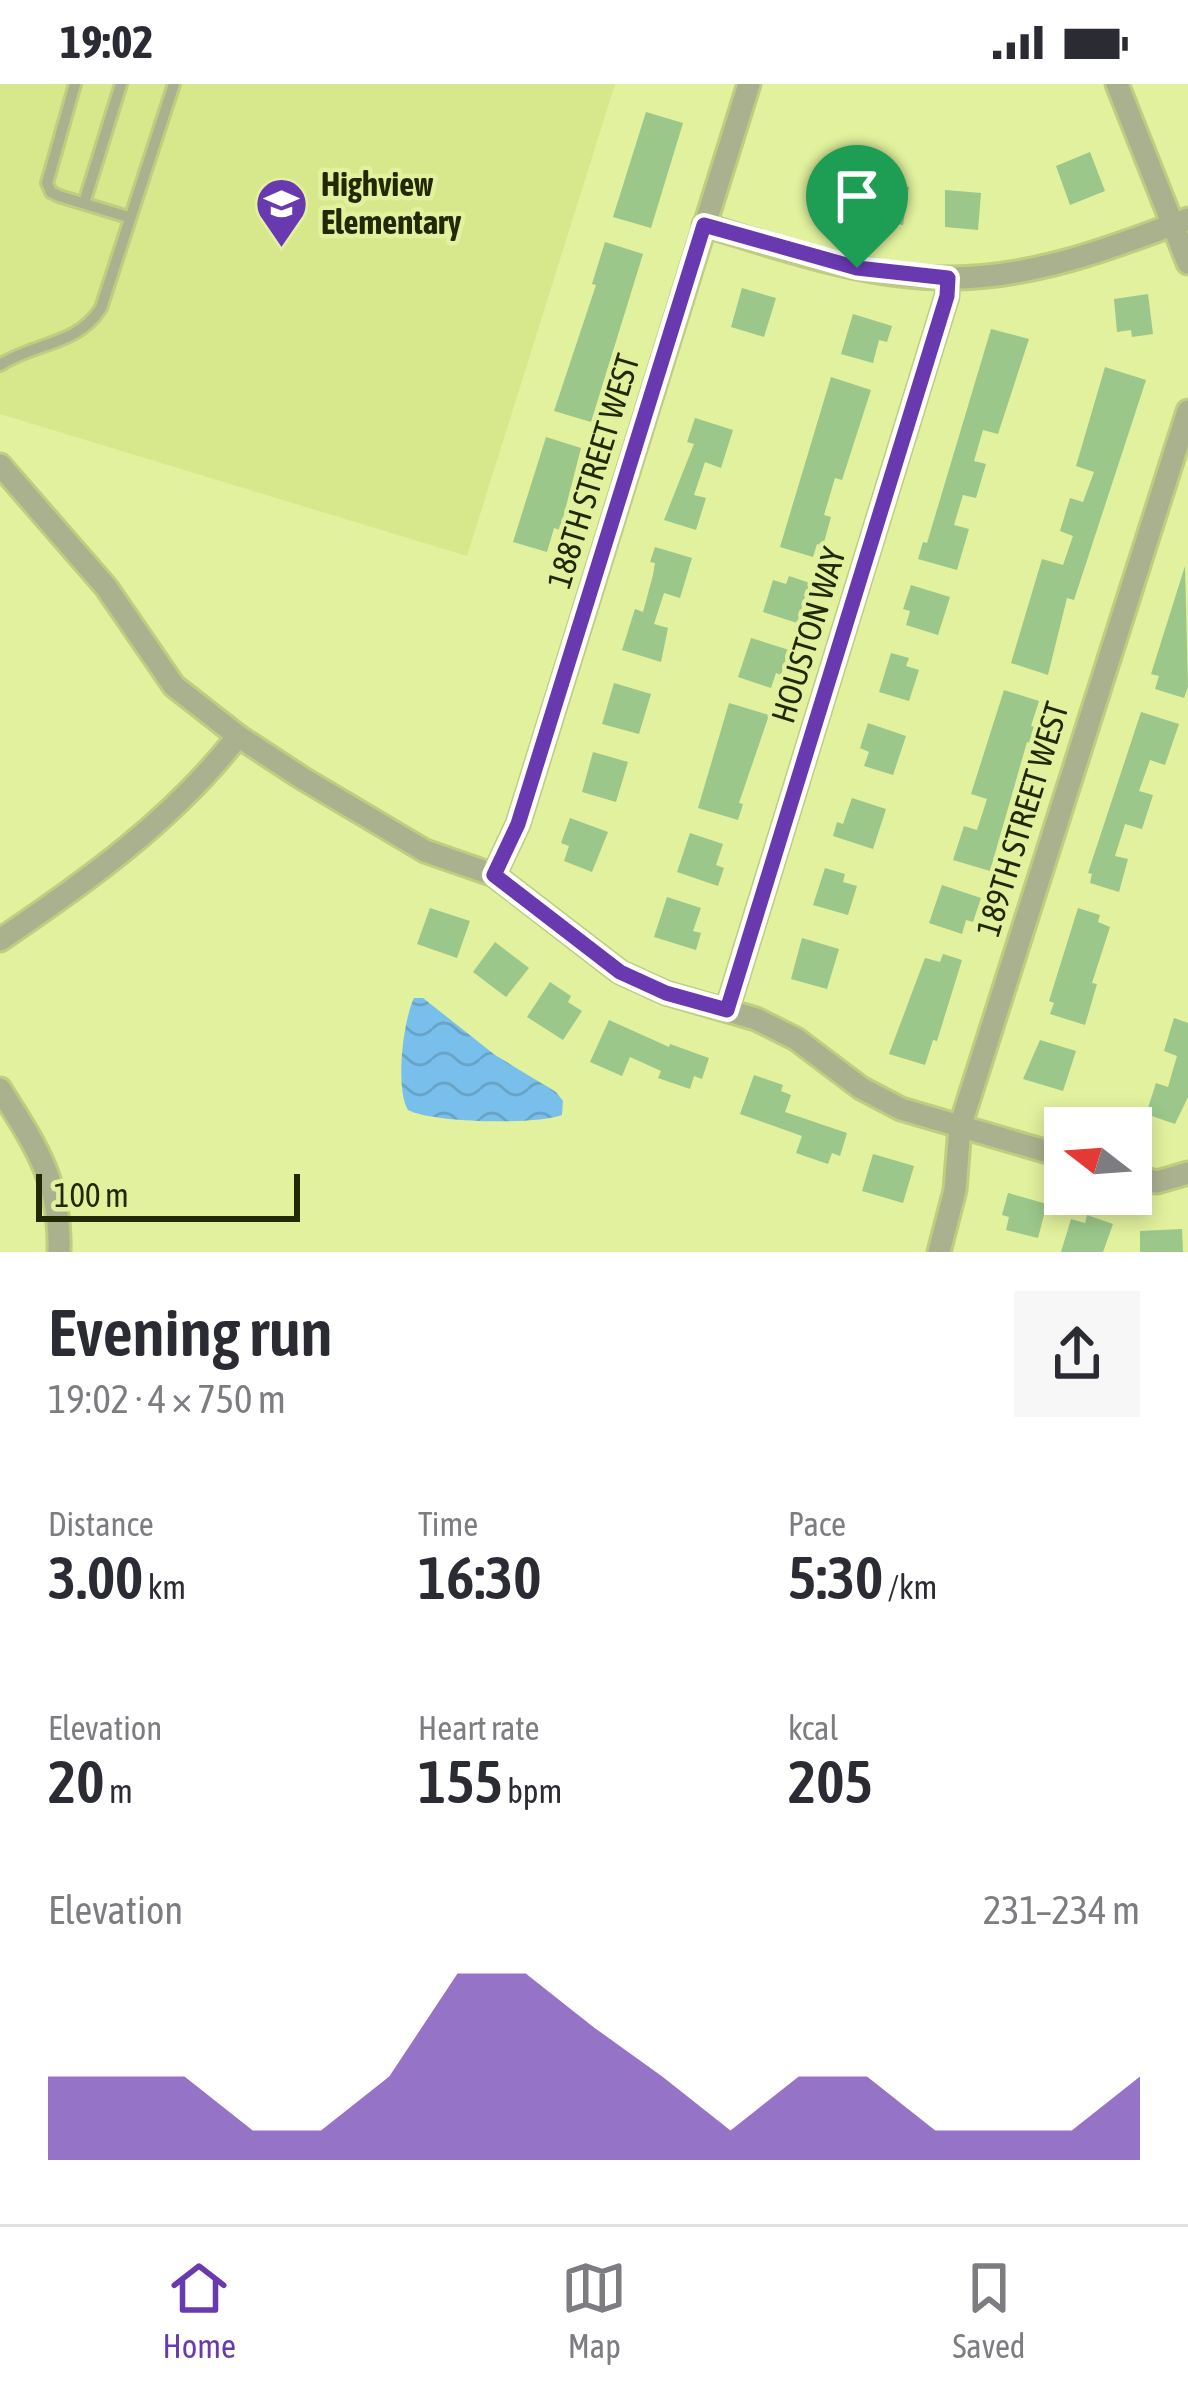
<!DOCTYPE html>
<html lang="en">
<head>
<meta charset="utf-8">
<style>
  :root { --surface:#fff; --page:#f7f7f7; --text:#2b2b33; --muted:#7c7c81; --line:#e1e1e2; --accent:#6939b0 }
  body { margin:0; font-family:"Asap Condensed",sans-serif; background:var(--page); color:var(--text); height:100vh; display:flex; flex-direction:column; font-size:45px; white-space:nowrap }
  * { box-sizing:border-box; margin:0 }
  p { font-size:39px; color:var(--muted) }
  .icon { flex:none; width:66px; height:66px; fill:none; stroke:currentColor; stroke-width:2; stroke-linecap:round; stroke-linejoin:round }
  .map { position:relative; height:1168px; overflow:hidden }
  .side { display:flex; flex-direction:column; background:var(--surface); flex:1 }
  .side>* { flex:none }
  .needle { width:78px; rotate:287deg }
  .fabs { position:absolute; left:1044px; top:1023px; display:grid; gap:24px }
  .fabs a { display:grid; place-items:center; width:108px; height:108px; border-radius:0px; background:var(--surface); box-shadow:0 6px 18px #0003; font-size:60px }
  .scale { position:absolute; left:36px; bottom:30px; width:264px; box-sizing:border-box; padding-left:12px; border:6px solid #222704; border-top:0; font-size:33px; line-height:42px; white-space:nowrap; color:#222704; -webkit-text-stroke:9px #e1f19d; paint-order:stroke }
  .pin { position:absolute; display:grid; place-items:center; width:102px; height:102px; color:#fff; margin:-123px -51px; border-radius:50% 50% 50% 0; rotate:-45deg; box-shadow:0 0 12px #0007 }
  .pin .icon { rotate:45deg }
  .round { display:grid; place-items:center; flex:none; width:126px; height:126px; border-radius:0px; background:var(--page) }
  .summary { display:flex; align-items:center; justify-content:space-between; height:204px; padding:0 48px }
  h1 { font-size:66px; font-weight:600; line-height:90px }
  .figures { display:grid; grid-template-columns:repeat(3,1fr); gap:18px; height:204px; padding:12px 48px }
  .figures div { display:grid; align-content:center }
  .figures b { font-size:60px; font-weight:600 }
  .figures small { font-size:33px; font-weight:400 }
  .figures p { font-size:33px }
  .chart { height:336px; padding:24px 48px }
  .chart p { display:flex; justify-content:space-between }
  .chart svg { width:100%; height:216px; margin-top:12px; fill:var(--accent); opacity:.7 }
  .status { display:flex; justify-content:space-between; align-items:center; height:84px; padding:0 60px; background:var(--surface); direction:ltr }
  .status svg { height:33px; fill:currentColor }
  .tab-bar { display:flex; justify-content:space-around; align-items:center; height:168px; border-top:3px solid var(--line); background:var(--surface); font-size:33px; color:var(--muted) }
  .tab-bar a { display:grid; justify-items:center; gap:6px }
  .tab-bar .selected { color:var(--accent) }
  .map>svg:first-child { display:block }
  .built { fill:#d6e78c }
  .water { fill:url(#water-waves) }
  .building { fill:#9bc78b }
  .lines { fill:none; stroke-linecap:round; stroke-linejoin:round }
  .lane-casing { stroke:#bfcd81; stroke-width:16 }
  .street-casing { stroke:#bfcd81; stroke-width:27 }
  .lane { stroke:#aab18e; stroke-width:10 }
  .street { stroke:#aab18e; stroke-width:21 }
  .route-casing { stroke:#fff; stroke-width:24 }
  .route { stroke:#6939b0; stroke-width:15 }
  .labels { text-anchor:middle; stroke-width:9; stroke-linejoin:round; paint-order:stroke }
  .poi-label { font-size:33px; font-weight:bold; fill:#222704; stroke:#e1f19d; text-anchor:start }
  .street-label { font-size:33px; fill:#222704; stroke:#e1f19d }
</style>
</head>
<body>
<div class="status"><b>19:02</b><svg viewBox="0 0 49 12"><path d="M0 12V9h3v3zM5 12V6h3v6zM10 12V3h3v9zM15 12V0h3v12zM26 1h20v11H26zM47 4h2v5h-2z"/></svg></div>
<div class="map">
<svg width="1188" height="1168" viewBox="0 0 1188 1168">
  <defs>
    <pattern id="water-waves" width="16" height="10" patternUnits="userSpaceOnUse" patternTransform="scale(3)"><rect width="16" height="10" fill="#79bfeb"/><path d="M0 5q4-4 8 0t8 0" fill="none" stroke="#68a4c8"/></pattern>
  </defs>
  <rect width="100%" height="100%" fill="#e1f19d"/>
  <polygon class="built" points="0,0 615,0 467,472 0,330"/>
  <path class="water" d="M414,914H423L495,971L556,1008L563,1017L562,1031C536,1041 433,1039 408,1026C395,1004 403,937 414,914Z"/>
  <g class="building">
    <polygon points="646,28 683,39 651,144 613,133"/>
    <polygon points="1090,68 1105,107 1070,121 1056,82"/>
    <polygon points="868,97 909,103 903,141 862,135"/>
    <polygon points="945,106 981,109 978,146 945,143"/>
    <polygon points="605,158 643,170 591,338 554,327 596,201 592,200"/>
    <polygon points="742,204 776,214 764,253 731,243"/>
    <polygon points="1148,210 1153,250 1132,253 1131,246 1117,248 1114,215"/>
    <polygon points="853,230 892,242 887,258 879,256 873,279 841,270"/>
    <polygon points="991,245 1029,255 998,350 983,346 974,377 986,380 976,414 963,411 954,441 969,445 957,486 918,475 923,458 927,459"/>
    <polygon points="1105,283 1146,296 1074,516 1067,514 1048,591 1011,579 1042,475 1063,481 1073,452 1060,447 1070,414 1083,418 1094,388 1076,382"/>
    <polygon points="831,293 871,306 842,396 835,394 824,431 831,433 823,462 817,460 813,473 780,463"/>
    <polygon points="695,334 733,346 721,384 705,378 694,411 706,414 696,446 664,436 694,360 687,358"/>
    <polygon points="546,353 581,364 560,446 554,444 547,468 513,458"/>
    <polygon points="655,463 692,474 680,514 664,509 654,540 668,544 661,578 622,566 635,525 643,528 653,491 655,479 650,478"/>
    <polygon points="1185,482 1188,603 1184,614 1155,605 1159,592 1151,590"/>
    <polygon points="789,492 810,499 797,539 763,528 773,496 786,500"/>
    <polygon points="911,501 950,513 938,551 906,541 910,527 903,525"/>
    <polygon points="751,554 789,566 781,591 776,589 771,604 738,593"/>
    <polygon points="891,569 909,574 906,582 919,586 909,617 879,608"/>
    <polygon points="614,599 651,610 639,650 602,640"/>
    <polygon points="1004,606 1039,617 1031,642 1035,643 1030,659 1027,658 990,787 953,776 964,742 977,746 987,715 971,710"/>
    <polygon points="729,619 769,631 739,719 743,720 738,736 698,724"/>
    <polygon points="1141,628 1179,640 1165,681 1150,676 1139,707 1153,711 1142,745 1125,740 1115,772 1128,775 1119,808 1090,799 1092,790 1088,789"/>
    <polygon points="868,639 906,652 893,691 864,682 869,668 860,664"/>
    <polygon points="593,668 628,678 616,718 582,708"/>
    <polygon points="852,714 886,725 873,765 833,752 837,738 843,740"/>
    <polygon points="570,734 608,748 592,788 564,777 569,762 561,759"/>
    <polygon points="690,749 723,760 716,781 724,784 718,802 677,788"/>
    <polygon points="825,784 845,790 843,798 857,802 848,831 813,821"/>
    <polygon points="942,801 981,814 973,838 966,836 962,850 929,839"/>
    <polygon points="667,813 701,824 693,847 701,849 696,866 654,853"/>
    <polygon points="430,824 470,837 457,874 417,860"/>
    <polygon points="1078,824 1100,831 1098,838 1110,843 1092,899 1097,900 1085,941 1050,930 1054,919 1049,917"/>
    <polygon points="802,854 839,865 827,905 791,895"/>
    <polygon points="495,858 529,884 506,913 473,888"/>
    <polygon points="943,870 962,876 937,957 933,956 925,981 889,970 925,874 940,878"/>
    <polygon points="550,898 571,912 568,918 582,927 563,956 527,933"/>
    <polygon points="1174,934 1188,939 1188,1013 1175,1040 1146,1030 1156,999 1168,1003 1177,972 1164,967"/>
    <polygon points="609,936 669,963 670,960 709,974 702,995 694,992 690,1005 658,994 661,987 630,973 622,992 590,978"/>
    <polygon points="1040,956 1076,967 1063,1007 1023,995"/>
    <polygon points="754,991 783,1001 781,1007 791,1011 785,1028 847,1049 840,1072 832,1069 828,1080 796,1069 802,1052 740,1030"/>
    <polygon points="873,1070 914,1082 903,1119 862,1107"/>
    <polygon points="1008,1109 1047,1120 1038,1154 1006,1146 1009,1133 1002,1131"/>
    <polygon points="1087,1131 1113,1140 1103,1168 1061,1168 1071,1135 1085,1139"/>
    <polygon points="1182,1145 1183,1168 1140,1168 1140,1147"/>
  </g>
  <g class="lines">
    <defs>
      <g id="lane">
        <polyline points="75,0 47,99 51,108 59,112 128,133"/>
        <polyline points="84,119 121,0"/>
        <path d="M0,281C35,258 77,262 101,224L174,0"/>
      </g>
      <g id="street">
        <polyline points="1117,0 1188,179"/>
        <path d="M704,141C783,165 864,194 947,194C1030,195 1112,164 1188,135"/>
        <polyline points="0,381 106,503 174,602 238,652 302,694 425,767 494,791 620,888 666,909 756,935 796,955 861,1004 901,1025 1065,1073"/>
        <polyline points="494,791 518,740 749,0"/>
        <path d="M0,856C86,798 174,735 238,652"/>
        <polyline points="727,926 947,212 948,194"/>
        <path d="M0,1005C36,1062 61,1098 59,1168"/>
        <polyline points="1131,1092 1157,1098 1188,1089"/>
        <polyline points="939,1168 955,1106 960,1043 1188,327"/>
      </g>
    </defs>
    <use href="#lane" class="lane-casing"/>
    <use href="#street" class="street-casing"/>
    <use href="#lane" class="lane"/>
    <use href="#street" class="street"/>
  </g>
  <g class="lines">
    <defs>
      <polygon id="route" points="704,141 857,184 948,194 947,212 727,926 666,909 620,888 494,791 518,740"/>
    </defs>
    <use href="#route" class="route-casing"/>
    <use href="#route" class="route"/>
  </g>
  <defs>
    <symbol id="school-pin" viewBox="-11 -11 22 30"><path d="M0 17L-7.5 6A9.5 9.5 0 1 1 7.5 6Z" fill="#6939b0" stroke="#e1f19d"/><path d="M0-5L7-2L0 1L-7-2ZM-4 1L0 2.5L4 1V4Q0 6-4 4Z" fill="#fff"/></symbol>
  </defs>
  <g fill-rule="evenodd">
    <use href="#school-pin" x="252" y="90" width="59" height="81"/>
  </g>
  <g class="labels">
    <g class="poi-label">
      <text x="321" y="112">Highview<tspan x="321" dy="38">Elementary</tspan></text>
    </g>
    <g class="street-label">
      <text transform="translate(593 387) rotate(-73)" y="12">188TH STREET WEST</text>
      <text transform="translate(808 551) rotate(-73)" y="12">HOUSTON WAY</text>
      <text transform="translate(1022 735) rotate(-73)" y="12">189TH STREET WEST</text>
    </g>
  </g>
</svg>
<div class="fabs">
<a><svg class="needle" viewBox="-14 -14 28 28"><path d="M0-13l5 13h-10z" fill="#e53935"/><path d="M0 13l5-13h-10z" fill="#7c7c81"/></svg></a>
</div>
<div class="scale">100 m</div>
<div class="pin" style="left:857px;top:184px;background:#1e9e55"><svg class="icon" aria-label="arrive" viewBox="0 0 24 24"><path d="M6 21V4h12l-3 4 3 4H6"/></svg></div>
</div>
<section class="side">
<div class="summary"><div><h1>Evening run</h1><p>19:02 · 4 × 750 m</p></div><a class="round"><svg class="icon" aria-label="share" viewBox="0 0 24 24"><path d="M12 15V3M7 8l5-5 5 5M5 13v7h14v-7"/></svg></a></div>
<div class="figures">
<div><p>Distance</p><b>3.00<small> km</small></b></div>
<div><p>Time</p><b>16:30</b></div>
<div><p>Pace</p><b>5:30<small> /km</small></b></div>
</div>
<div class="figures">
<div><p>Elevation</p><b>20<small> m</small></b></div>
<div><p>Heart rate</p><b>155<small> bpm</small></b></div>
<div><p>kcal</p><b>205</b></div>
</div>
<div class="chart"><p><span>Elevation</span>231–234 m</p>
<svg viewBox="0 0 160 44" preserveAspectRatio="none"><path d="M0 44V27L10 27L20 27L30 38L40 38L50 27L60 6L70 6L80 17L90 27L100 38L110 27L120 27L130 38L140 38L150 38L160 27V44z"/></svg>
</div>
</section>
<nav class="tab-bar">
<a class="selected"><svg class="icon" aria-label="home" viewBox="0 0 24 24"><path d="M3 11l9-7 9 7M6 9v11h12V9"/></svg>Home</a>
<a><svg class="icon" aria-label="map" viewBox="0 0 24 24"><path d="M3 6l6-2 6 2 6-2v14l-6 2-6-2-6 2zM9 4v14M15 6v14"/></svg>Map</a>
<a><svg class="icon" aria-label="saved" viewBox="0 0 24 24"><path d="M7 4h10v16l-5-4-5 4z"/></svg>Saved</a>
</nav>
</body>
</html>
